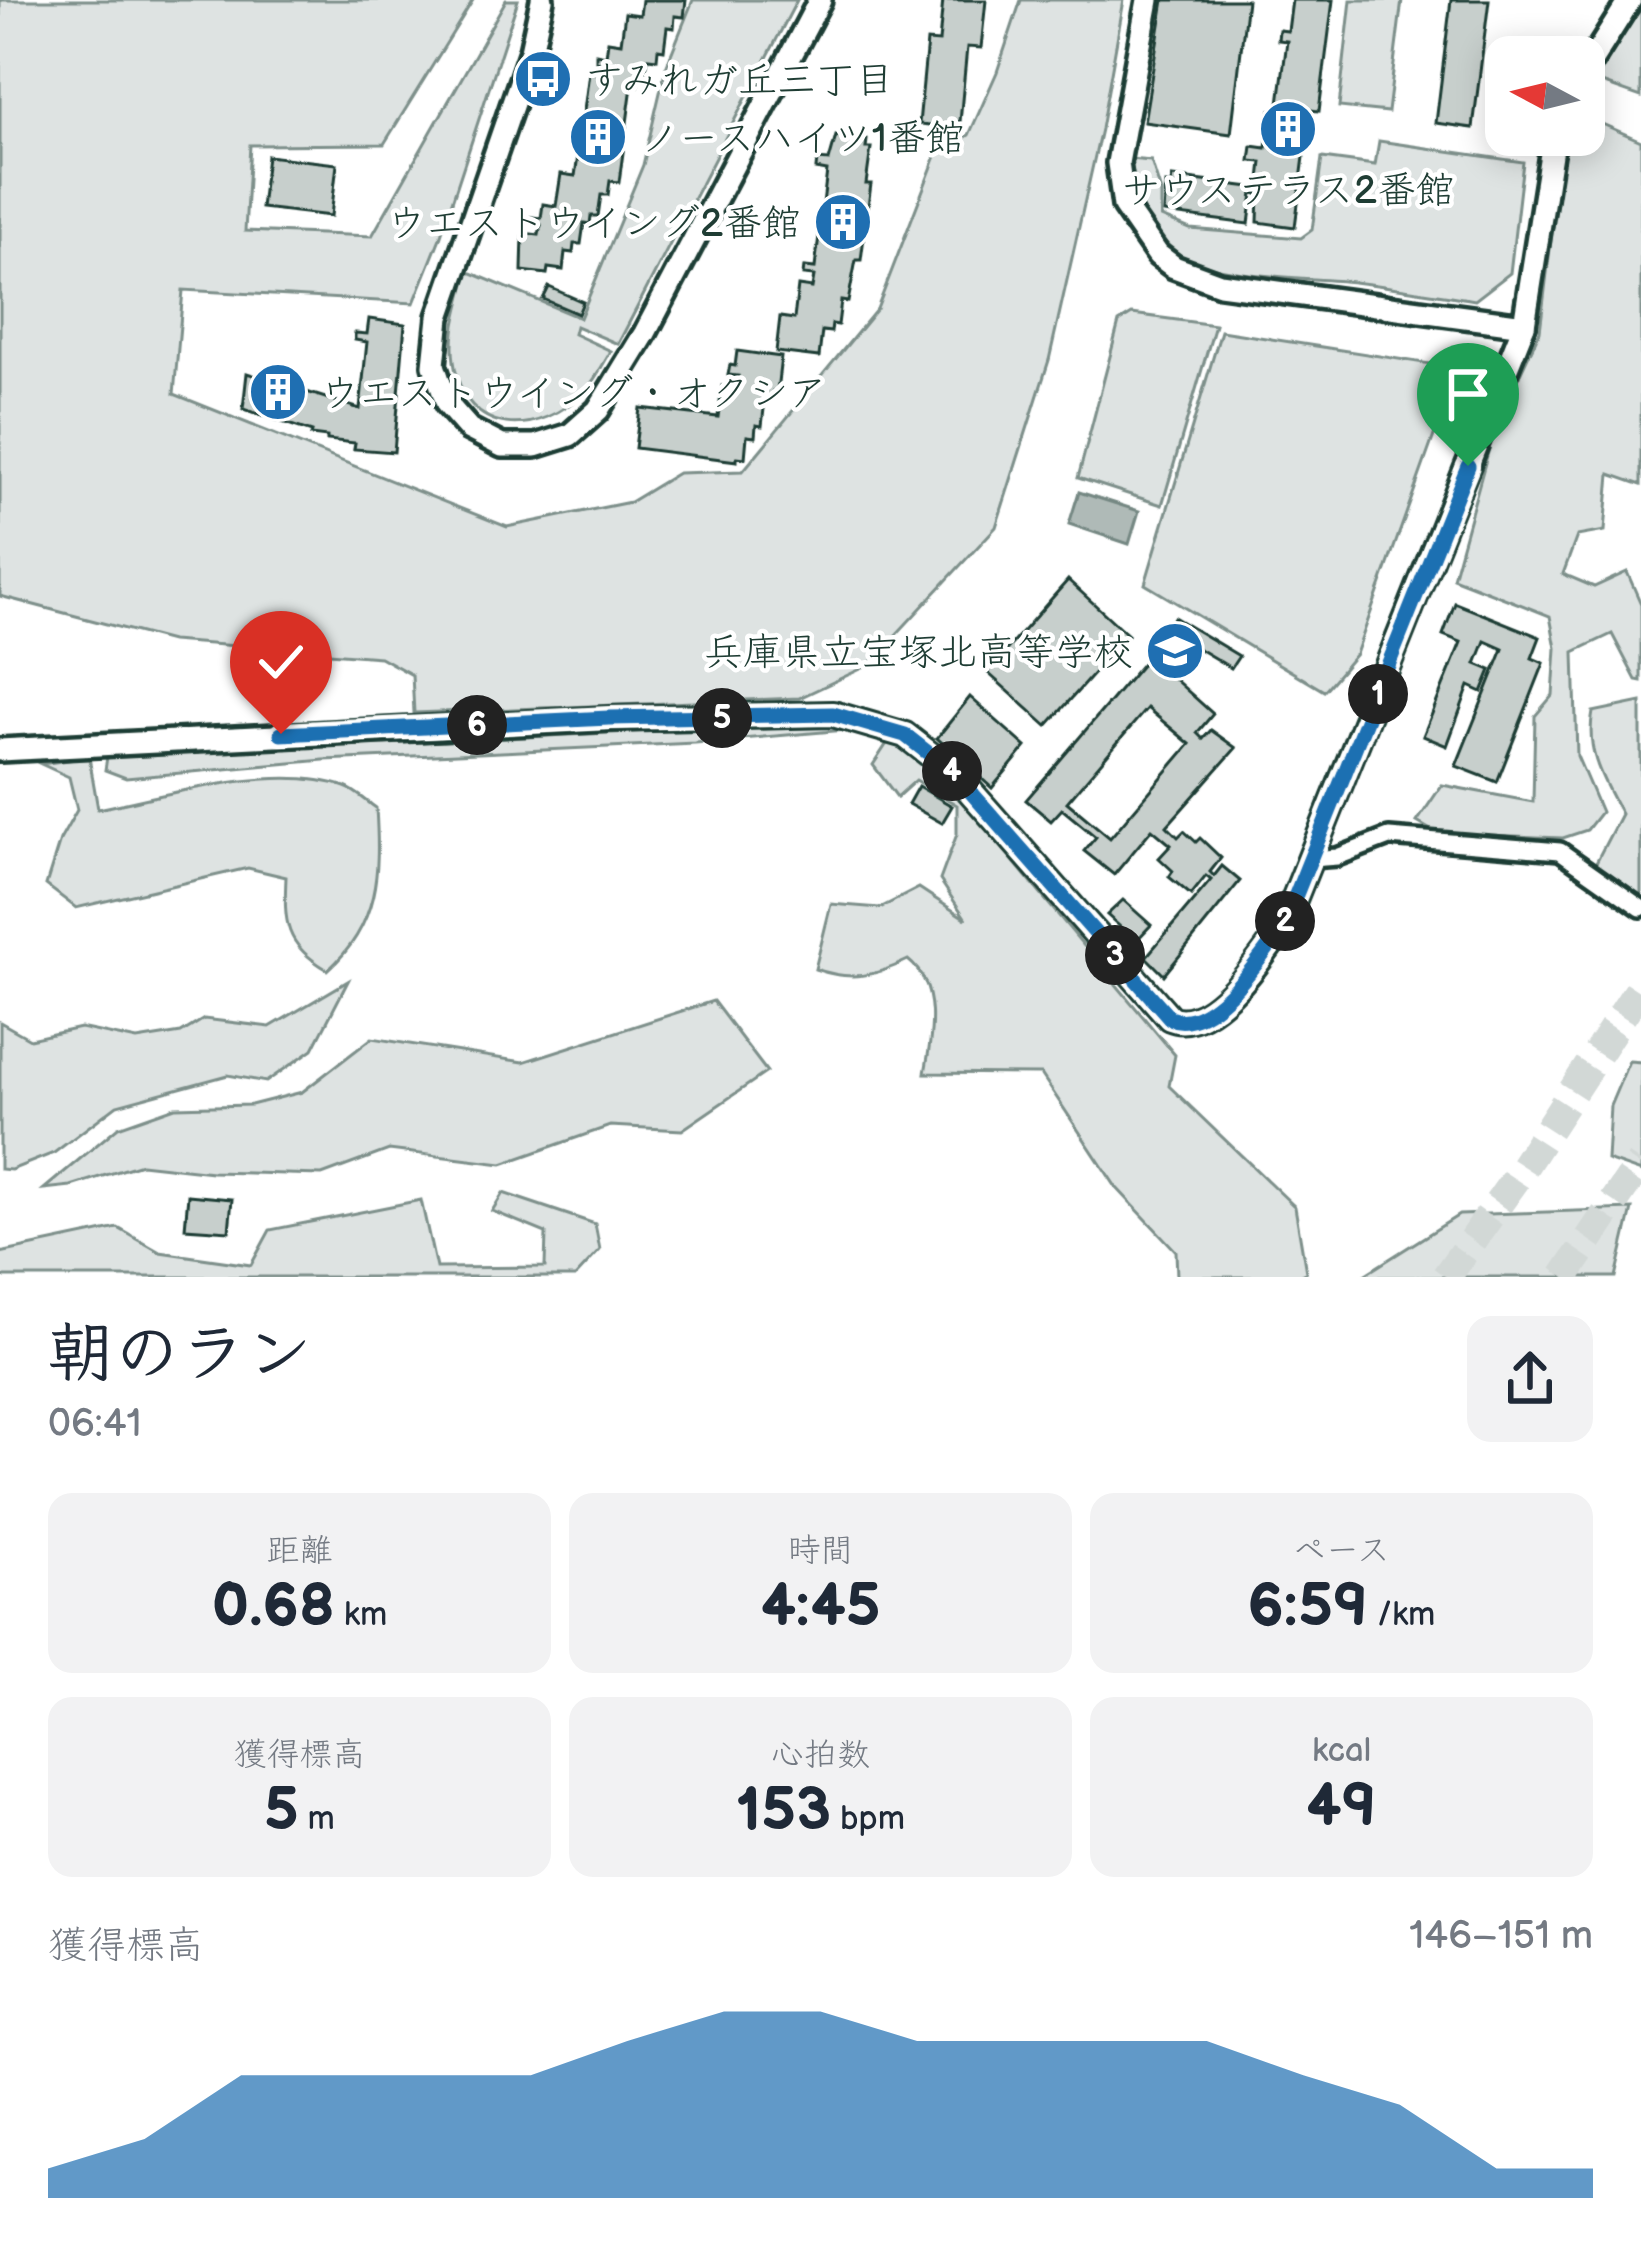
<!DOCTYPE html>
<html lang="ja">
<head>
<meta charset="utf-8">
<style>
  :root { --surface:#fff; --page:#f2f2f3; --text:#1f2937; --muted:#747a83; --accent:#1f6fb2 }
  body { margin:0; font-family:"Balsamiq Sans","Klee One",sans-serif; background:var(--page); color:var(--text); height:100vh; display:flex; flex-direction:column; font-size:45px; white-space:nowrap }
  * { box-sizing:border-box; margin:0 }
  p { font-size:39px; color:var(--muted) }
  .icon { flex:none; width:66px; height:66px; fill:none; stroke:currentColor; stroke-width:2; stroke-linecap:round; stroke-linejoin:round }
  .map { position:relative; height:1277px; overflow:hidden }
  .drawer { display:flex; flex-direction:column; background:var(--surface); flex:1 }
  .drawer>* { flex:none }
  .needle { width:78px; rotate:277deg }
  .buttons { position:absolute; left:1485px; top:36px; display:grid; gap:24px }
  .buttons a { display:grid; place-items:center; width:120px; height:120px; border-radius:24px; background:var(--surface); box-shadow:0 6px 30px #0003; font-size:60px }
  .pin { position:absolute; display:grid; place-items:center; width:102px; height:102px; color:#fff; margin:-123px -51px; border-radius:50% 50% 50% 0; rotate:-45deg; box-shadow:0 0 12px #0007 }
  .pin .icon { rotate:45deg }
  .km { position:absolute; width:60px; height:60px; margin:-30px; border-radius:50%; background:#222; color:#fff; font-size:33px; line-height:60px; text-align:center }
  .round { display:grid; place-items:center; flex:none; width:126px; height:126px; border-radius:24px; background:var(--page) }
  .overview { display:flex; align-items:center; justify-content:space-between; height:204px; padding:0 48px }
  h1 { font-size:66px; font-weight:800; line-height:90px }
  .metrics { display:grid; grid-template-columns:repeat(3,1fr); gap:18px; height:204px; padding:12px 48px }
  .metrics div { display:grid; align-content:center; border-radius:24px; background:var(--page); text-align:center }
  .metrics b { font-size:60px; font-weight:800 }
  .metrics small { font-size:33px; font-weight:400 }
  .metrics p { font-size:33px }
  .chart { height:336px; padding:24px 48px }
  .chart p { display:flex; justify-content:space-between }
  .chart svg { width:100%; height:216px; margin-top:12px; fill:var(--accent); opacity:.7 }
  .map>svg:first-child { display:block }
  .green { fill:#dee3e2; stroke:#7e908b; stroke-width:3 }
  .water { fill:#afbab7; stroke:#758883; stroke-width:3 }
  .building { fill:#c7cfcc; stroke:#1f3d34; stroke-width:3; fill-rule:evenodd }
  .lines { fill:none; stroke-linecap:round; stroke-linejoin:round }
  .highway-tunnel { stroke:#d2d8d6; stroke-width:30; stroke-dasharray:30 15; stroke-linecap:butt }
  .street-casing { stroke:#1f3d34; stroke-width:24 }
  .secondary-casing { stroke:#1f3d34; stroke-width:30 }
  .street { stroke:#fff; stroke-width:15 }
  .secondary { stroke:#fff; stroke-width:21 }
  .route-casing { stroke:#fff; stroke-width:24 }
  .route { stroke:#1f6fb2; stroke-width:15 }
  .labels { text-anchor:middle; stroke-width:9; stroke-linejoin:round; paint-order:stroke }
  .poi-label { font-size:39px; fill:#1f3d34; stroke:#fff; text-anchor:start }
</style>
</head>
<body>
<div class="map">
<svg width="1641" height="1277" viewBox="0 0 1641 1277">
  <rect width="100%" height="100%" fill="#fff"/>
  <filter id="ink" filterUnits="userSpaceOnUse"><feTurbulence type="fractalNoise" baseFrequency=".00833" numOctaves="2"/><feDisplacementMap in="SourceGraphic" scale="24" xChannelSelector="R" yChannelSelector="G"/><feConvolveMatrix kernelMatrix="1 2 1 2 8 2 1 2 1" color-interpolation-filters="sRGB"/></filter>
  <g filter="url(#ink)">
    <g class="green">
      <polygon points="0,0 473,0 384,144 250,145 245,231 372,236 506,0 518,0 440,238 414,303 183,290 174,394 507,527 630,502 678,473 743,471 877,309 936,156 969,135 997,72 1021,0 1124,0 1101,129 1049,360 996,527 867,666 799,698 414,713 412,675 380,657 171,641 0,596"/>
      <path d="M693,0H797L618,344L576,326L574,334L611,351C603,364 596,379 586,390C539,439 464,439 454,361C450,335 458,312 464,287L460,283L463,273H472L580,318L643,165L666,67Z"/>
      <polygon points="1351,0 1402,0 1388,112 1339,107"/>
      <polygon points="1641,7 1641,97 1593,80"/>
      <polygon points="1584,116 1641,141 1641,485 1610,474 1605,531 1577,536 1563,574 1594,587 1627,572 1641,604 1641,681 1636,680 1612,634 1574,652 1577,756 1601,812 1587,830 1563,838 1436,833 1417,822 1442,785 1533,802 1535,716 1553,695 1556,648 1550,616 1453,578 1495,427 1540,331 1561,158 1571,135 1584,135"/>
      <path d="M1379,141L1523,162L1510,273L1475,300C1435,294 1395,287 1354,282C1314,278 1210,277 1180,255C1146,230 1135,197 1128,159L1151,161L1161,192V217L1190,229L1301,238L1312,230L1322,158L1375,165Z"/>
      <polygon points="1132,314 1215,325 1162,505 1078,478 1119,322"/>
      <polygon points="1221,331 1437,365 1451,388 1356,654 1324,691 1145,584"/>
      <path d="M1641,702V896L1595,864L1621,814C1603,780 1585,751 1593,712Z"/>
      <polygon points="820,723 858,729 695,743 324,760 126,778 105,770 107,757"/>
      <path d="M890,739L943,777L1175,1055L1169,1086L1295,1207L1306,1272L1298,1277H1177L1176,1251L1116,1187L1041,1074L925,1073C932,1036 941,986 908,960C874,977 850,981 815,969L831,904L880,908L919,888L966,919L940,880L957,834V805L916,780L897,797L873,765Z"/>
      <path d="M89,757L98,809C166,795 278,763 345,787C356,791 366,801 376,808C380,873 379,924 328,970C284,945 284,922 286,877L248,868L76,908L46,885L60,840L77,810L69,777L41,764Z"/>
      <polygon points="348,981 313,1049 266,1082 228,1075 117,1105 54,1153 11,1170 0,1169 0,1022 30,1039 80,1028 137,1040 181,1033 204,1019 270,1027"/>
      <polygon points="713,1001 767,1072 682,1130 610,1126 502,1164 389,1150 322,1175 212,1172 141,1164 71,1186 44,1189 118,1127 175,1107 251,1105 302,1092 372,1038 523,1062"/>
      <polygon points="1629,1061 1641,1062 1641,1172 1607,1160 1610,1106"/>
      <polygon points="503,1193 595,1224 600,1250 575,1277 0,1277 0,1253 118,1228 160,1252 251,1265 270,1230 421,1200 436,1268 545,1267 546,1233 492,1211"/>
      <polygon points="1632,1209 1616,1277 1361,1277 1459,1215"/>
    </g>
    <polygon class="water" points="1079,492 1139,511 1129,544 1069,524"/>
    <g class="building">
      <polygon points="642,0 686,0 684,17 675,16 674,28 667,27 664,50 658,49 657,59 648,58 645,77 639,76 638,86 632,86 619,182 610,181 608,195 601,195 598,216 591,216 590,224 584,223 581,244 574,244 573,253 565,252 563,270 548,268 547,274 522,271 523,233 539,235 541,225 530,224 531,217 541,218 543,204 556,206 561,174 575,176 580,142 570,141 571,132 581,134 589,72 604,74 605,63 596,61 596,54 606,56 608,41 621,43 625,13 640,15"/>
      <polygon points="943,0 986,0 981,48 967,47 960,122 952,121 952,127 919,124 927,41 939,42"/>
      <polygon points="1164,0 1247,0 1231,134 1144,122"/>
      <polygon points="1292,0 1333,0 1319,111 1310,110 1295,227 1258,222 1259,194 1253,193 1249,224 1164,213 1166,184 1171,185 1172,177 1259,188 1262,162 1250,161 1252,146 1266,148 1271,110 1278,111 1287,41 1278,40 1279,30 1288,31"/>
      <polygon points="1451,0 1489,0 1473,128 1436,123"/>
      <polygon points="836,136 867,140 866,148 871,148 866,184 871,184 861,260 856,260 848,302 841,301 838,325 832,324 831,332 822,331 819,357 776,352 780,317 794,319 798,286 812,288 814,276 803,275 804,267 815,268 827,171 816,169 817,160 829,161"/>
      <polygon points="267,156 337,164 331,216 261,208"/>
      <polygon points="549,287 583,302 578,314 543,299"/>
      <polygon points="369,319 405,324 394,452 354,449 355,443 327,440 327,437 311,435 312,432 243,409 247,373 360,409 367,342 355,340 355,333 367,334"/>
      <polygon points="737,351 781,357 777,391 773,391 771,401 765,400 762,426 756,425 755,437 747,436 745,458 737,457 737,461 635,448 640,408 718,417 722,386 736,388 738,376 728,375 730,365 735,366"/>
      <polygon points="1068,580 1128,635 1047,726 987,672"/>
      <polygon points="1455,603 1540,637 1532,658 1544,663 1497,782 1456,766 1503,649 1485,641 1476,664 1491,670 1482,692 1469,686 1447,746 1423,736 1461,642 1443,635"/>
      <polygon points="1174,617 1239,656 1231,668 1167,630"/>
      <path d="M1149,656L1213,714L1197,733L1203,739L1211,730L1236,748L1167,826L1178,837L1184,831L1196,842L1200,838L1221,858L1210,872L1214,876L1222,866L1240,881L1164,975L1146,957L1211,880L1206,876L1191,895L1169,877L1173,871L1159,858L1171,845L1152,829L1114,875L1084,851L1096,837L1062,809L1051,821L1026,800ZM1147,708L1190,744L1110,838L1067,802Z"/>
      <polygon points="970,697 1026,747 992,788 937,738"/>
      <polygon points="918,786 952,806 942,823 908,804"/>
      <polygon points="1123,900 1151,925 1136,941 1107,915"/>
      <polygon points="188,1195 232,1199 229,1231 185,1228"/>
    </g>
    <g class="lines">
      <g class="highway-tunnel">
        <polyline points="1446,1277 1515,1180 1641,986"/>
        <polyline points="1564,1277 1641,1162"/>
      </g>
      <defs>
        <polyline id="street" points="1311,859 1337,857 1389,837 1560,851 1641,908"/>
        <g id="secondary">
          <polyline points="542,0 531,51 439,317 434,365 447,404 469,429 502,446 535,446 570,435 598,410 645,333 820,0"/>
          <polyline points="1148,0 1118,163 1124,206 1158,255 1174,267 1220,284 1524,325 1554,135"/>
          <polyline points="1584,73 1630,0"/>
          <path d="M0,750L609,719L833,714L905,735L955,774L1170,1018C1211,1035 1262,957 1283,927L1524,325"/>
        </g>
      </defs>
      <use href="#street" class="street-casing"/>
      <use href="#secondary" class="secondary-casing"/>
      <use href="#street" class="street"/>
      <use href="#secondary" class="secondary"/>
    </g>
  </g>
  <g class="lines" filter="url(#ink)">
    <defs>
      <path id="route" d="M281,734L609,718L833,714L905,735L955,774L1170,1018C1211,1035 1261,957 1283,927L1468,466"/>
    </defs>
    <use href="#route" class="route-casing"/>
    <use href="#route" class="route"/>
  </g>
  <defs>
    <symbol id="bus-disc" viewBox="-11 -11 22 22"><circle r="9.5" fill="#1f6fb2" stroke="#fff"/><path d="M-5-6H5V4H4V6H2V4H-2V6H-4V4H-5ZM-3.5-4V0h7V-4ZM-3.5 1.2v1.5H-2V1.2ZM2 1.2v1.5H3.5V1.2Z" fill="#fff"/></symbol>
    <symbol id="building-disc" viewBox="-11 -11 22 22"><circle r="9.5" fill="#1f6fb2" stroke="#fff"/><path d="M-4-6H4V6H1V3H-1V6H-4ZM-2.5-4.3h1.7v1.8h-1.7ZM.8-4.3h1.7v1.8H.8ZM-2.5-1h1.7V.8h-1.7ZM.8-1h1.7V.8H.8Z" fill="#fff"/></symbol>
    <symbol id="school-disc" viewBox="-11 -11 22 22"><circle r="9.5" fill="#1f6fb2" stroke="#fff"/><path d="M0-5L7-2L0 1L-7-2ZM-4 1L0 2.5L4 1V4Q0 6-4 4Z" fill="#fff"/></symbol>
  </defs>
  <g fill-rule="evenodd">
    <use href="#bus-disc" x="510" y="46" width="66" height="66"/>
    <use href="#building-disc" x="1255" y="96" width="66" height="66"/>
    <use href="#building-disc" x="565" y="104" width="66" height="66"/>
    <use href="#building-disc" x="810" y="189" width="66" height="66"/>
    <use href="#building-disc" x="245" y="359" width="66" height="66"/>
    <use href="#school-disc" x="1142" y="618" width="66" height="66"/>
  </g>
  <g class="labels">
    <g class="poi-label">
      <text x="585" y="93">すみれガ丘三丁目</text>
      <text x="640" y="151">ノースハイツ1番館</text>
      <text x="1288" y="203" text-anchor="middle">サウステラス2番館</text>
      <text x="801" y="236" text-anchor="end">ウエストウイング2番館</text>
      <text x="320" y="406">ウエストウイング・オクシア</text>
      <text x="1133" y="665" text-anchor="end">兵庫県立宝塚北高等学校</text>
    </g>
  </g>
</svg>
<div class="buttons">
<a><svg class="needle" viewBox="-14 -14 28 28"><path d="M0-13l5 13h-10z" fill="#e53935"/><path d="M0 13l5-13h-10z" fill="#747a83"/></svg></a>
</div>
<div class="pin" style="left:1468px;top:466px;background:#1e9e55"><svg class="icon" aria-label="arrive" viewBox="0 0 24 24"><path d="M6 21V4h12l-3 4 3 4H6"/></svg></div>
<div class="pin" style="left:281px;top:734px;background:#d93025"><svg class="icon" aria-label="check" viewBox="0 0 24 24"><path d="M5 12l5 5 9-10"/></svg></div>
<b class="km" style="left:1378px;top:694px">1</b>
<b class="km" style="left:1285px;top:921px">2</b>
<b class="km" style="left:1115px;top:955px">3</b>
<b class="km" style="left:952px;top:771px">4</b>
<b class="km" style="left:722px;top:718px">5</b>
<b class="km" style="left:477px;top:725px">6</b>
</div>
<section class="drawer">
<div class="overview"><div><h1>朝のラン</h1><p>06:41</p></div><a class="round"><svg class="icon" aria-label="share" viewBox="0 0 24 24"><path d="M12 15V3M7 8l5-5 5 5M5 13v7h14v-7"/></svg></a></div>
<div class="metrics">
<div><p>距離</p><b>0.68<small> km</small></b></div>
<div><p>時間</p><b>4:45</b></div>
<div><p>ペース</p><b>6:59<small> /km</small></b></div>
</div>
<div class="metrics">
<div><p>獲得標高</p><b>5<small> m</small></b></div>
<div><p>心拍数</p><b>153<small> bpm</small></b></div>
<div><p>kcal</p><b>49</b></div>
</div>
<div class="chart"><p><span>獲得標高</span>146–151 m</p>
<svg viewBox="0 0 160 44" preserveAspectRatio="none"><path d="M0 44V38L10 32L20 19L30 19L40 19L50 19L60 12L70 6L80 6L90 12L100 12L110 12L120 12L130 19L140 25L150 38L160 38V44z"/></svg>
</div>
</section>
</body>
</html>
